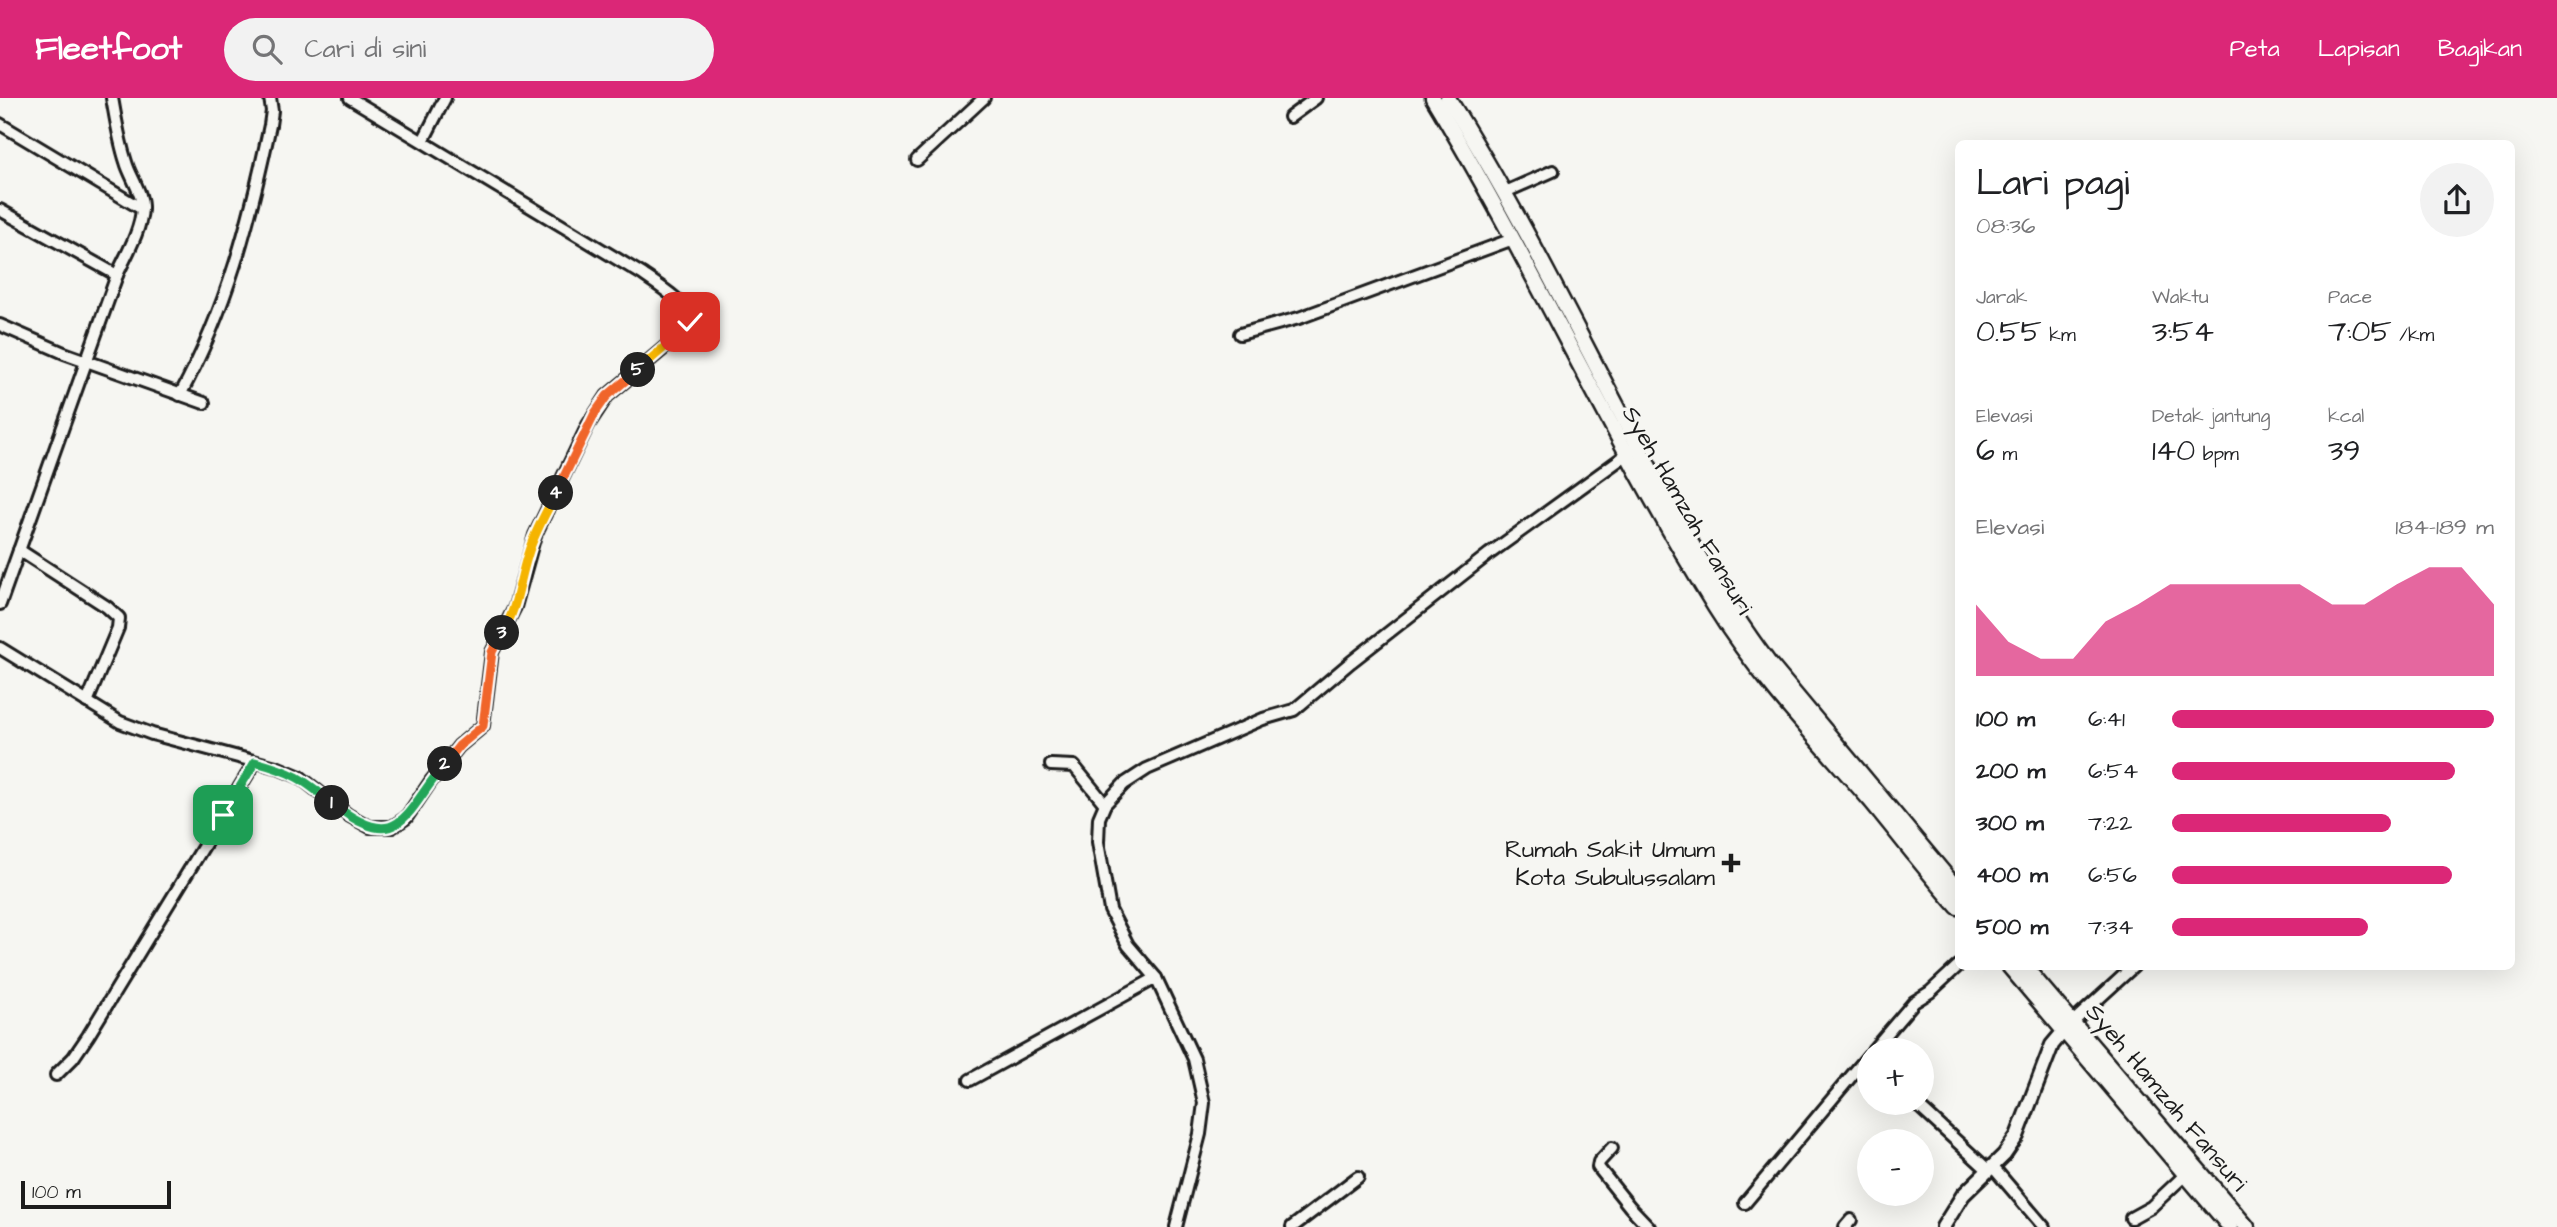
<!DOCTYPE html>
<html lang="id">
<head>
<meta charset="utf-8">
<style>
  :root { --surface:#fff; --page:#f2f2f2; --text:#202124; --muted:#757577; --accent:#db2777 }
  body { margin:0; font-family:"Architects Daughter",sans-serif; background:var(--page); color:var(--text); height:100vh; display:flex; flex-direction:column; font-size:26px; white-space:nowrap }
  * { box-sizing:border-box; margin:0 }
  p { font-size:23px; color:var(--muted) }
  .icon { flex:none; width:38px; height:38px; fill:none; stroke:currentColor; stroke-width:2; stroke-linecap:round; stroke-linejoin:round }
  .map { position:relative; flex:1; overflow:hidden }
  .drawer { position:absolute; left:1955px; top:42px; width:560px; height:830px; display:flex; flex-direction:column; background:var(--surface); border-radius:10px; box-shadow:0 7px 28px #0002 }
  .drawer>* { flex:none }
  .fabs { position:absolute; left:1857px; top:940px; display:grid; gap:14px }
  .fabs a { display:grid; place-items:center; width:77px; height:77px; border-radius:50%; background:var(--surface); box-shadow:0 7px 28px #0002; font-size:35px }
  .scale { position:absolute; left:21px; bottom:18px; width:150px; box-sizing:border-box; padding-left:7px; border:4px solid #1c1c1c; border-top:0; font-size:19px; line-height:24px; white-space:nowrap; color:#1c1c1c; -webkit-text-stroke:5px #f6f6f2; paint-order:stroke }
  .pin { position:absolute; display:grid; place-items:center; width:60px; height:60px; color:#fff; margin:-30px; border-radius:14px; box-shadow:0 4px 10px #0006 }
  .km { position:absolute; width:35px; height:35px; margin:-18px; border-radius:50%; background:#222; color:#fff; font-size:19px; line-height:35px; text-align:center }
  .round { display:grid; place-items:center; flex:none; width:74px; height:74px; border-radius:37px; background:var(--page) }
  .summary { display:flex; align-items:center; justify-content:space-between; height:119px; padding:0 21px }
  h1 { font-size:38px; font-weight:600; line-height:52px }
  .metrics { display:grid; grid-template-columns:repeat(3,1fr); gap:10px; height:119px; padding:7px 21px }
  .metrics div { display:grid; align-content:center }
  .metrics b { font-size:30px; font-weight:600 }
  .metrics small { font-size:19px; font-weight:400 }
  .metrics p { font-size:19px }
  .chart { height:196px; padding:14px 21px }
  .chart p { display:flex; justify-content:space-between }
  .chart svg { width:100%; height:126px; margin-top:7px; fill:var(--accent); opacity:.7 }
  ul { padding:0 21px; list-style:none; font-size:23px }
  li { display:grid; grid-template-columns:112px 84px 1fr; align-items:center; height:52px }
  li i { height:18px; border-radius:9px; background:var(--accent) }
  header { display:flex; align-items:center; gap:42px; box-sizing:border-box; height:98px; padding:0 35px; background:var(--accent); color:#fff }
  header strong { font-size:33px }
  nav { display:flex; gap:38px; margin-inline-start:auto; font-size:24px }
  .search { width:490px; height:63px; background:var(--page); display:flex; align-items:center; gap:18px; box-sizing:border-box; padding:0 24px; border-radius:38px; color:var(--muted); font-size:26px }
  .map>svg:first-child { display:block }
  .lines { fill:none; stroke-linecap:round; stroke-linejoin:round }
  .minor-casing { stroke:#1c1c1c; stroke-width:16 }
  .tertiary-casing { stroke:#1c1c1c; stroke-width:18 }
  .secondary-casing { stroke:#1c1c1c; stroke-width:19 }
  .minor { stroke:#f6f6f2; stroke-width:10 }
  .tertiary { stroke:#f6f6f2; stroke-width:12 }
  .secondary { stroke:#f6f6f2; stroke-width:14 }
  .split-1-casing { stroke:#fff; stroke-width:14 }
  .split-2-casing { stroke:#fff; stroke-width:14 }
  .split-3-casing { stroke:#fff; stroke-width:14 }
  .split-4-casing { stroke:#fff; stroke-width:14 }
  .split-5-casing { stroke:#fff; stroke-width:14 }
  .split-6-casing { stroke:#fff; stroke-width:14 }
  .split-1 { stroke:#22a559; stroke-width:9 }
  .split-2 { stroke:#22a559; stroke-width:9 }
  .split-3 { stroke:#f0652b; stroke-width:9 }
  .split-4 { stroke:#f5b400; stroke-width:9 }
  .split-5 { stroke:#f0652b; stroke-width:9 }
  .split-6 { stroke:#f5b400; stroke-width:9 }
  .poi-dot { fill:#1c1c1c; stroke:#f6f6f2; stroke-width:2.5 }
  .labels { text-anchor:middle; stroke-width:7; stroke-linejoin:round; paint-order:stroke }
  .street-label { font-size:24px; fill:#1c1c1c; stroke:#f6f6f2 }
  .poi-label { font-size:24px; fill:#1c1c1c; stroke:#f6f6f2; text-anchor:end }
</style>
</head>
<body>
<header>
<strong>Fleetfoot</strong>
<div class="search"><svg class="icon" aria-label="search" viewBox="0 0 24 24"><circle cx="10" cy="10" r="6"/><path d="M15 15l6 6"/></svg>Cari di sini</div>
<nav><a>Peta</a><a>Lapisan</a><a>Bagikan</a></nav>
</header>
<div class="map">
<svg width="2557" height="1129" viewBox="0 0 2557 1129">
  <rect width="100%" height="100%" fill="#f6f6f2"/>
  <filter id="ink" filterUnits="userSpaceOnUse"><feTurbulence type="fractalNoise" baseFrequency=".0143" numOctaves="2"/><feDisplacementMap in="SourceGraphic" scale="14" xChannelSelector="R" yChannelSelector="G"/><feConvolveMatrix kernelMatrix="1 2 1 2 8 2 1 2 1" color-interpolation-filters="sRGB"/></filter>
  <g filter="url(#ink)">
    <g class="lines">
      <defs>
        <g id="minor">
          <polyline points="1290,19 1316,0"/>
          <polyline points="0,26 142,111"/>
          <polyline points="423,43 445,0"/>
          <polyline points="917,62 984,0"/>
          <polyline points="1503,95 1553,73"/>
          <polyline points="0,112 117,177"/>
          <polyline points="0,227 64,255 204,305"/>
          <polyline points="1240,236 1299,220 1513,141"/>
          <path d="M180,297C227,211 250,122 270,27L272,13L270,0"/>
          <polyline points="19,452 107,509 119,520 118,530 87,604"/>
          <path d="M0,506L117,177C126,157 141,133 142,110C143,95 130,79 126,64C119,43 116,22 112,0"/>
          <path d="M0,550L120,624L152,636L276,669L300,679L348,717L370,729H392L406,720L431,683L459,648L483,628L492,554L515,509L535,437L588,327L607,298L682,235C686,230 691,226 690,219C689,206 653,184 642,176L350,0"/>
          <polyline points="1051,667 1074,668 1105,706"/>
          <polyline points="2073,924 2134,868"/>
          <polyline points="1873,952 1914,904 1930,894 1958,868"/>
          <polyline points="56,977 73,960 88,938 255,664"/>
          <polyline points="970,982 1156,880"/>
          <polyline points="1914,1004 1988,1072"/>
          <polyline points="1612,1050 1599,1064 1598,1069 1630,1109 1649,1129"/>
          <polyline points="1992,1068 2044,1129"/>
          <polyline points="1745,1105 1869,957"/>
          <polyline points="2131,1120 2151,1109 2186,1076"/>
          <polyline points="1176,1129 1200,1036 1204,1005 1194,961 1156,880 1128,847 1110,812 1098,744 1099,720 1105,706 1124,686 1147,671 1263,621 1294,612 1351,564 1489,456 1633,352"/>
          <polyline points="1292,1129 1358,1079"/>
          <polyline points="1845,1129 1851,1122"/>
        </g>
        <polyline id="tertiary" points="1943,1129 1963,1097 2004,1057 2017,1038 2052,947 2068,928"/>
        <g id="secondary">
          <path d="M1433,0C1533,166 1613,344 1715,509C1759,580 1817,641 1871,703C1900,738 1928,775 1958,809"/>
          <path d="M1448,0C1519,112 1577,233 1639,350C1678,423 1718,497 1768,564L1958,792"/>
          <polyline points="2009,868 2230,1129"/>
          <polyline points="2024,868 2247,1129"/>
        </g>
      </defs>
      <use href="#minor" class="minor-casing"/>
      <use href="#tertiary" class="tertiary-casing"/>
      <use href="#secondary" class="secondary-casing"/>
      <use href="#minor" class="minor"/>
      <use href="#tertiary" class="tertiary"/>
      <use href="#secondary" class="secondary"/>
    </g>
  </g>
  <g class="lines" filter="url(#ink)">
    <defs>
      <path id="split-1" d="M223,717L255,664C293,674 303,681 332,705"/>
      <path id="split-2" d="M332,705C401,760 405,713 445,666"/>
      <polyline id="split-3" points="445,666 459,648 483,628 492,554 502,535"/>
      <path id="split-4" d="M502,535C518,510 519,483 528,456C534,435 546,415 556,395"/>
      <polyline id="split-5" points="556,395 595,315 607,298 638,272"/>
      <polyline id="split-6" points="638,272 682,234 690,224"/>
    </defs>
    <use href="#split-1" class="split-1-casing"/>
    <use href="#split-2" class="split-2-casing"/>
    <use href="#split-3" class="split-3-casing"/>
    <use href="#split-4" class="split-4-casing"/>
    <use href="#split-5" class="split-5-casing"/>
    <use href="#split-6" class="split-6-casing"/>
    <use href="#split-1" class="split-1"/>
    <use href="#split-2" class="split-2"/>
    <use href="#split-3" class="split-3"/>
    <use href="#split-4" class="split-4"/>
    <use href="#split-5" class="split-5"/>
    <use href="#split-6" class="split-6"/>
  </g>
  <path class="poi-dot" d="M1727.5 754.5h7v7h7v7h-7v7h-7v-7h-7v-7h7z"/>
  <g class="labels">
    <g class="street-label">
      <text transform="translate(1688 412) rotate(60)" y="8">Syeh Hamzah Fansuri</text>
      <text transform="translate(2167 999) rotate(50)" y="8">Syeh Hamzah Fansuri</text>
    </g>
    <g class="poi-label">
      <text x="1715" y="759">Rumah Sakit Umum<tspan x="1715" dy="28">Kota Subulussalam</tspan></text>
    </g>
  </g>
</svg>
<div class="fabs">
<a>+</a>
<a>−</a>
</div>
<div class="scale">100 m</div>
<div class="pin" style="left:223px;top:717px;background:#1e9e55"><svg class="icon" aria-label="arrive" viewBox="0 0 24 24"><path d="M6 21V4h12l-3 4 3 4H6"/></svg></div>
<div class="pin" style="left:690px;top:224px;background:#d93025"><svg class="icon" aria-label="check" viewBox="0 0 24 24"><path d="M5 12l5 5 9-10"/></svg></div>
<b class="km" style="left:332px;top:705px">1</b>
<b class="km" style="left:445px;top:666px">2</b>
<b class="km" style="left:502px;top:535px">3</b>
<b class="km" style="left:556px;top:395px">4</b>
<b class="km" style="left:638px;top:272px">5</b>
<section class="drawer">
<div class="summary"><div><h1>Lari pagi</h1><p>08:36</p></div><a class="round"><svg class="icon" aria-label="share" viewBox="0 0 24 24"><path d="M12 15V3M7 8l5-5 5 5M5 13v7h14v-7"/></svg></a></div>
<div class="metrics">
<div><p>Jarak</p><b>0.55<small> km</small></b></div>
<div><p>Waktu</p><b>3:54</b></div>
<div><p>Pace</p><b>7:05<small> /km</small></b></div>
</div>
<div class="metrics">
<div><p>Elevasi</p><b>6<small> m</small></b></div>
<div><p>Detak jantung</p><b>140<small> bpm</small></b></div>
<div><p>kcal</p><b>39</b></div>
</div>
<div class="chart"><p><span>Elevasi</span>184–189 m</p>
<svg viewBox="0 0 160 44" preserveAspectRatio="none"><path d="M0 44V19L10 32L20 38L30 38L40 25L50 19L60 12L70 12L80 12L90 12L100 12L110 19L120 19L130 12L140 6L150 6L160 19V44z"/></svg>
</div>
<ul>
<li><b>100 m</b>6:41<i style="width:100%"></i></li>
<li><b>200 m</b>6:54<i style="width:88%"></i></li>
<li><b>300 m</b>7:22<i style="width:68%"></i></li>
<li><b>400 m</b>6:56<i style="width:87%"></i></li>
<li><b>500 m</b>7:34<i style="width:61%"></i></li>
</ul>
</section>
</div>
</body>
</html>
